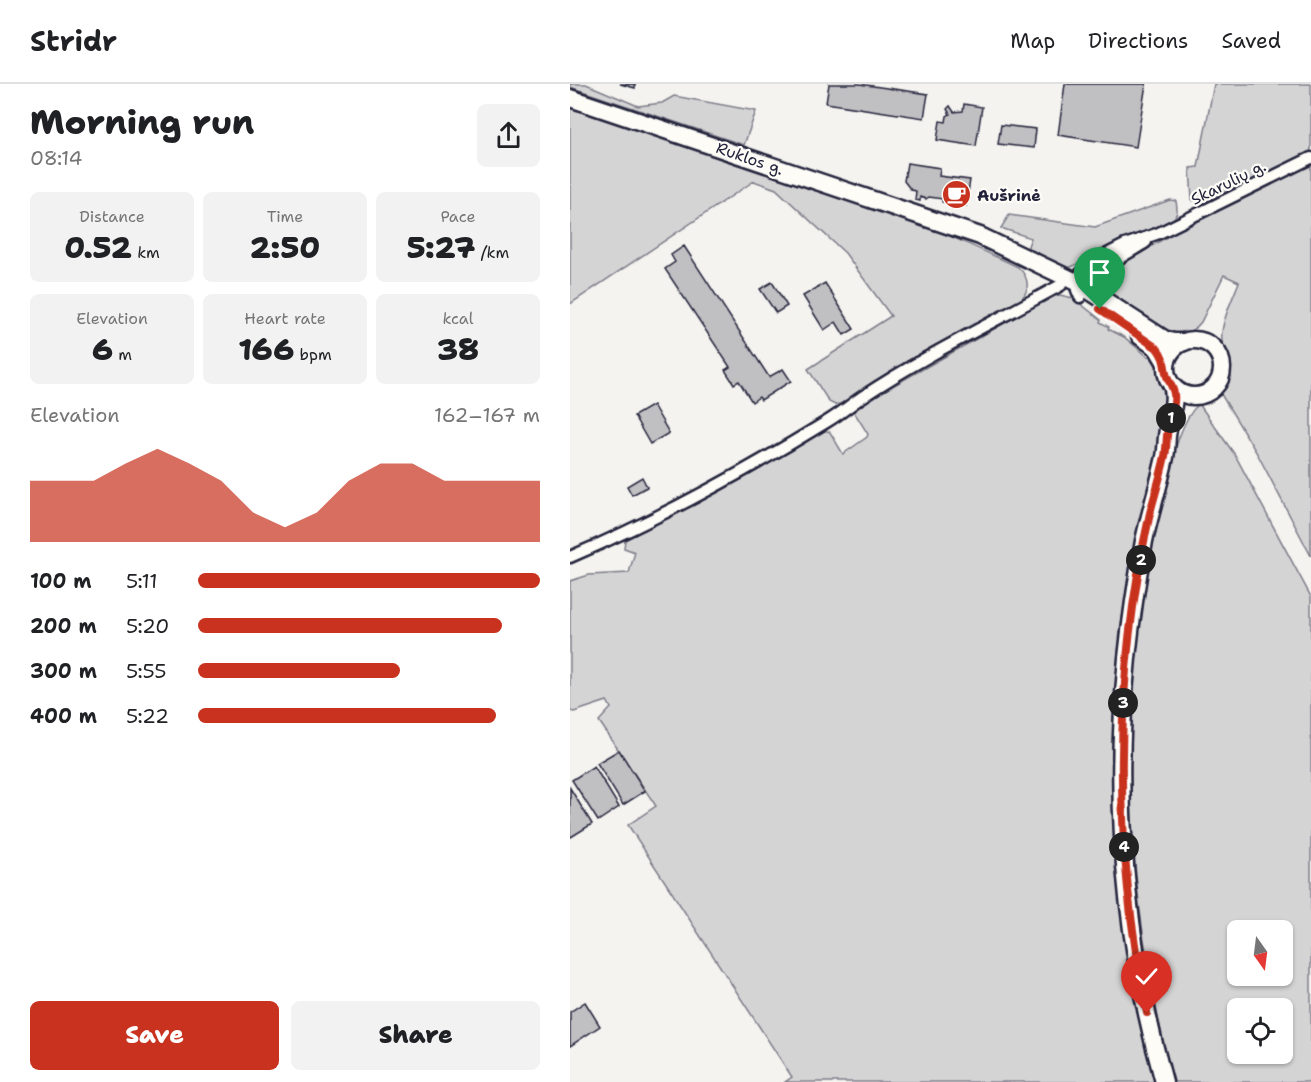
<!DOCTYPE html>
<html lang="en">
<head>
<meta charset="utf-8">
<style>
  :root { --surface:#fff; --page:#f2f2f2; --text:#202124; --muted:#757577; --line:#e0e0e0; --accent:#c8321e }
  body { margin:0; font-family:"Shantell Sans",sans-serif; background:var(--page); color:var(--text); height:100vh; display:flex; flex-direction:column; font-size:22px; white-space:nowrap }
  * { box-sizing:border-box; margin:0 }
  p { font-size:20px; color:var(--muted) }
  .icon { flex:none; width:33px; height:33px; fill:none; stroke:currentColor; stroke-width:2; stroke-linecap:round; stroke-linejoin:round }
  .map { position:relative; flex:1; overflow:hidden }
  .drawer { display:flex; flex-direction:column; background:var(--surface); width:570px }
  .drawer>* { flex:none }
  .needle { width:39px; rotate:166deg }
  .fabs { position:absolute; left:657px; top:836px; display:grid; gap:12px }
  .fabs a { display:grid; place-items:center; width:66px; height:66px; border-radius:9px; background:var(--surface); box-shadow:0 2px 4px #0004; font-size:30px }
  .pin { position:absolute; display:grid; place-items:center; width:51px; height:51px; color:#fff; margin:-62px -26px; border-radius:50% 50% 50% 0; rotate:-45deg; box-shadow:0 0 6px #0007 }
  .pin .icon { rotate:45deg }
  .km { position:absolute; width:30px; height:30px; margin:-15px; border-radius:50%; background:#222; color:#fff; font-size:16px; line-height:30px; text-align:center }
  .round { display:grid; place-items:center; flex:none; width:63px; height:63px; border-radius:9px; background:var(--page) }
  .summary { display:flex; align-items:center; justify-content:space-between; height:102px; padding:0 30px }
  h1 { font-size:33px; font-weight:800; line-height:45px }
  .metrics { display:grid; grid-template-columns:repeat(3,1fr); gap:9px; height:102px; padding:6px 30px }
  .metrics div { display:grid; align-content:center; border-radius:9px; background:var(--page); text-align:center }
  .metrics b { font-size:30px; font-weight:800 }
  .metrics small { font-size:16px; font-weight:400 }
  .metrics p { font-size:16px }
  .chart { height:168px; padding:12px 30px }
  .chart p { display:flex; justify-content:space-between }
  .chart svg { width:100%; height:108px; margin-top:6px; fill:var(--accent); opacity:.7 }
  .primary-button { display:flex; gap:12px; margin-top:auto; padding:12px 30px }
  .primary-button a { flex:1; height:69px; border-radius:9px; background:var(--accent); color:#fff; font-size:24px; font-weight:800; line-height:69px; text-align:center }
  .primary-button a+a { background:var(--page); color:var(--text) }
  ul { padding:0 30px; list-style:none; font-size:20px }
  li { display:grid; grid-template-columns:96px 72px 1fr; align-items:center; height:45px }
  li i { height:15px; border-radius:8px; background:var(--accent) }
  header { display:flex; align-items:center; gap:36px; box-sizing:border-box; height:84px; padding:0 30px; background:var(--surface); border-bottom:2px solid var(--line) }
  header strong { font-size:28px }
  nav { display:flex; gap:33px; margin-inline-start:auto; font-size:21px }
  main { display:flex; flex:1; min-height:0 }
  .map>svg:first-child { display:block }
  .green { fill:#d5d4d5; stroke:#7c7b88; stroke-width:1.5; fill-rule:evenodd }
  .building { fill:#c0bfc2; stroke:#22223b; stroke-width:1.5 }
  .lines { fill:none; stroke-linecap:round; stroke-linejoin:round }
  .street-casing { stroke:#22223b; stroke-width:15 }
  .primary-casing { stroke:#22223b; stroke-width:21 }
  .street { stroke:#fdfcf7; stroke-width:10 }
  .primary { stroke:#fdfcf7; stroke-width:16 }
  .route-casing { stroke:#fff; stroke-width:12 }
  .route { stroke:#c8321e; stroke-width:8 }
  .labels { text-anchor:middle; stroke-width:4.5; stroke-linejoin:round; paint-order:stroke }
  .street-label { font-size:16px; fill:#22223b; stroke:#fdfcf7 }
  .poi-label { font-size:16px; font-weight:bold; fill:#22223b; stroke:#fdfcf7; text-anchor:start }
</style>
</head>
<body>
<header>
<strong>Stridr</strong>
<nav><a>Map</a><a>Directions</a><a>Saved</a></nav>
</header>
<main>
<section class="drawer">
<div class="summary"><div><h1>Morning run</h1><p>08:14</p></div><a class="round"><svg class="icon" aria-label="share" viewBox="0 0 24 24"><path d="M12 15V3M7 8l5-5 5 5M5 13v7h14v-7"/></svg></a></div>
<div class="metrics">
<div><p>Distance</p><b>0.52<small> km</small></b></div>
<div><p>Time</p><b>2:50</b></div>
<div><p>Pace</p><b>5:27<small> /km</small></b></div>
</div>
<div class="metrics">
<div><p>Elevation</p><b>6<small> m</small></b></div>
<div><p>Heart rate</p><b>166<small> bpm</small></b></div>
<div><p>kcal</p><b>38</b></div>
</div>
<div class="chart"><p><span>Elevation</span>162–167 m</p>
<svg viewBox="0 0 160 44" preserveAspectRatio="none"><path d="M0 44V19L10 19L20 19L30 12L40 6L50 12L60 19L70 32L80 38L90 32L100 19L110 12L120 12L130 19L140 19L150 19L160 19V44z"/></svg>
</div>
<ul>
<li><b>100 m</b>5:11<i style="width:100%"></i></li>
<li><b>200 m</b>5:20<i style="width:89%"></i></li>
<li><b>300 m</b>5:55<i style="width:59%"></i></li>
<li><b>400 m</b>5:22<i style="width:87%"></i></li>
</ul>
<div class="primary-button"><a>Save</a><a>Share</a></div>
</section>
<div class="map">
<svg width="741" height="998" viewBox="0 0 741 998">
  <rect width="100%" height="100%" fill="#f4f3ef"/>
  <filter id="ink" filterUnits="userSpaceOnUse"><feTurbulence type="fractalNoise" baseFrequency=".0167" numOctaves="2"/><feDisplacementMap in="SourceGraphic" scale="12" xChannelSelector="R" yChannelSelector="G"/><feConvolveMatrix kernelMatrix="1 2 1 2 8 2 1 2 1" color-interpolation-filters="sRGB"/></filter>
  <g filter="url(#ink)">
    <g class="green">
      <polygon points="0,0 16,0 68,22 92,19 104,12 186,27 174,61 0,3"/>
      <polygon points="644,0 741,0 741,67 631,120 622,116 620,84 628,83"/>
      <path d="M0,23L243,106C315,122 382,152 448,183C460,194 461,208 447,219L346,272L273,319L265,321L259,318L238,285L321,232L275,169L206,105L184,97L0,220Z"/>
      <path d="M741,78V472L688,371L649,307C668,284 649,272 652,248C654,231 663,214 669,198L654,191L631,238C609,268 566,229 544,215L540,209L538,197L544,185L608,146Z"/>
      <path d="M600,116L606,117C607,125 609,130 602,136L501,183L488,182L459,165L458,162L461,154L431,144L439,131L525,143Z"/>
      <path d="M490,211L503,214L531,236L530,238L539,243L538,245L554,253L577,272L583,273C594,285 596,307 597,324C581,392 563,459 553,528C531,690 545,841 585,998H215L222,993L58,741L86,722L29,637L41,624L37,617L4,628L0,627V497L19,491L59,489L65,468L54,464L55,456L254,346L260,348L273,370L297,353L298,350L284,328L287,322L483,212Z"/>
      <path d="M629,320L665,371L741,513V998H603C553,802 543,608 594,411C601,385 608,337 629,320ZM668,846H712V891H668ZM668,924H712V969H668Z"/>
    </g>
    <g class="building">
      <polygon points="50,0 65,0 65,4"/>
      <polygon points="259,0 289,0 358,10 354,34 256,19"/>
      <polygon points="495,0 576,0 566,63 488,51"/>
      <polygon points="394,20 412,23 406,62 367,56 370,37 376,38 377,32 380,30 377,25 380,22 384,28 393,27"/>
      <polygon points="431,41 466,45 464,64 428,60"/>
      <polygon points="337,79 370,84 369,92 400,96 396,122 372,118 373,115 359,113 356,115 350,113 350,117 345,116 346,107 341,106 334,97"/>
      <polygon points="114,162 199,293 213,285 221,297 191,316 189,313 182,318 169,297 164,300 155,286 160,283 95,185 105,178 101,171"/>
      <polygon points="202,198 217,222 206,229 190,205"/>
      <polygon points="255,199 284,245 274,251 266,238 254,246 233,212"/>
      <polygon points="83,321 99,349 80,360 64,332"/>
      <polygon points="72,393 77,403 62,411 57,402"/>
      <polygon points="49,666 75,707 53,721 27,679"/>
      <polygon points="24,682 49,723 28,737 2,696"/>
      <polygon points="0,704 22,740 1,753 0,752"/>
      <polygon points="15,918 30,942 0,962 0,928"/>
    </g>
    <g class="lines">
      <defs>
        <g id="street">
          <polyline points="510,213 507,206 506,198 511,189 522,178 555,161 589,149 741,74"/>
          <path d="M534,215C516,185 556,172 576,158"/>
          <path d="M0,473C89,435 175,388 258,337C270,330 280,321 292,313C355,271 424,238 491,201"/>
        </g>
        <g id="primary">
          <polyline points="0,14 410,152 506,198 594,255 603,258 614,258"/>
          <polyline points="570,252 587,264 596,279"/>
          <circle cx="624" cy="284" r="28"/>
          <path d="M594,998C555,860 543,716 557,574C561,535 567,495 574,457C580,429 589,401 595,373C597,364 596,354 598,346C600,330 607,317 602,301"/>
        </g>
      </defs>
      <use href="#street" class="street-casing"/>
      <use href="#primary" class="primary-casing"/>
      <use href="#street" class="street"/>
      <use href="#primary" class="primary"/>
    </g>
  </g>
  <g class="lines" filter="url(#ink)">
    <defs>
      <path id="route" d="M530,225L587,264C594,273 594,278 596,289C597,296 603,302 604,310C606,321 600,334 598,345C596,354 597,363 595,372C591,391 585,410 580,429C543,594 543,764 577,929"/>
    </defs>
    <use href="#route" class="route-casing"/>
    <use href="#route" class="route"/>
  </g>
  <defs>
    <symbol id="cafe-disc" viewBox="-11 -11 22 22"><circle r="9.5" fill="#c8321e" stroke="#fdfcf7"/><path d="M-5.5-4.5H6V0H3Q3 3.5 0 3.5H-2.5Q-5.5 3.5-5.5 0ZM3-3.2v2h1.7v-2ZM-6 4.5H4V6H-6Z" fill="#fff"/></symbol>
  </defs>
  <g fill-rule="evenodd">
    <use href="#cafe-disc" x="370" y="94" width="33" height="33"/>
  </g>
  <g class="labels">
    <g class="street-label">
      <text transform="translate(180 74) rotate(19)" y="6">Ruklos g.</text>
      <text transform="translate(658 98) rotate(-26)" y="6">Skarulių g.</text>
    </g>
    <g class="poi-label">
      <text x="407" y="117">Aušrinė</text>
    </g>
  </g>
</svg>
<div class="fabs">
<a><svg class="needle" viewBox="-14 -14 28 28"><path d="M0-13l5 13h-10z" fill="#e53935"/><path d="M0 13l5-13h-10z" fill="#757577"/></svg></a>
<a><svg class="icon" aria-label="locate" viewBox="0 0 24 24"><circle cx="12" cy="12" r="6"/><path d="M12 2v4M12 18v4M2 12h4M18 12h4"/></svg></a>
</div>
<div class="pin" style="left:530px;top:225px;background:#1e9e55"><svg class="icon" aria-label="arrive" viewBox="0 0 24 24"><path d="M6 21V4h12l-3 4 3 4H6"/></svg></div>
<div class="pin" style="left:577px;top:929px;background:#d93025"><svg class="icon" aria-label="check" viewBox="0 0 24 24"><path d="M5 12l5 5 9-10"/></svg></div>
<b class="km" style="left:601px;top:334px">1</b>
<b class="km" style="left:571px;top:476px">2</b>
<b class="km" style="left:553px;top:619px">3</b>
<b class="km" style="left:554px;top:763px">4</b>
</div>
</main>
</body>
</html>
